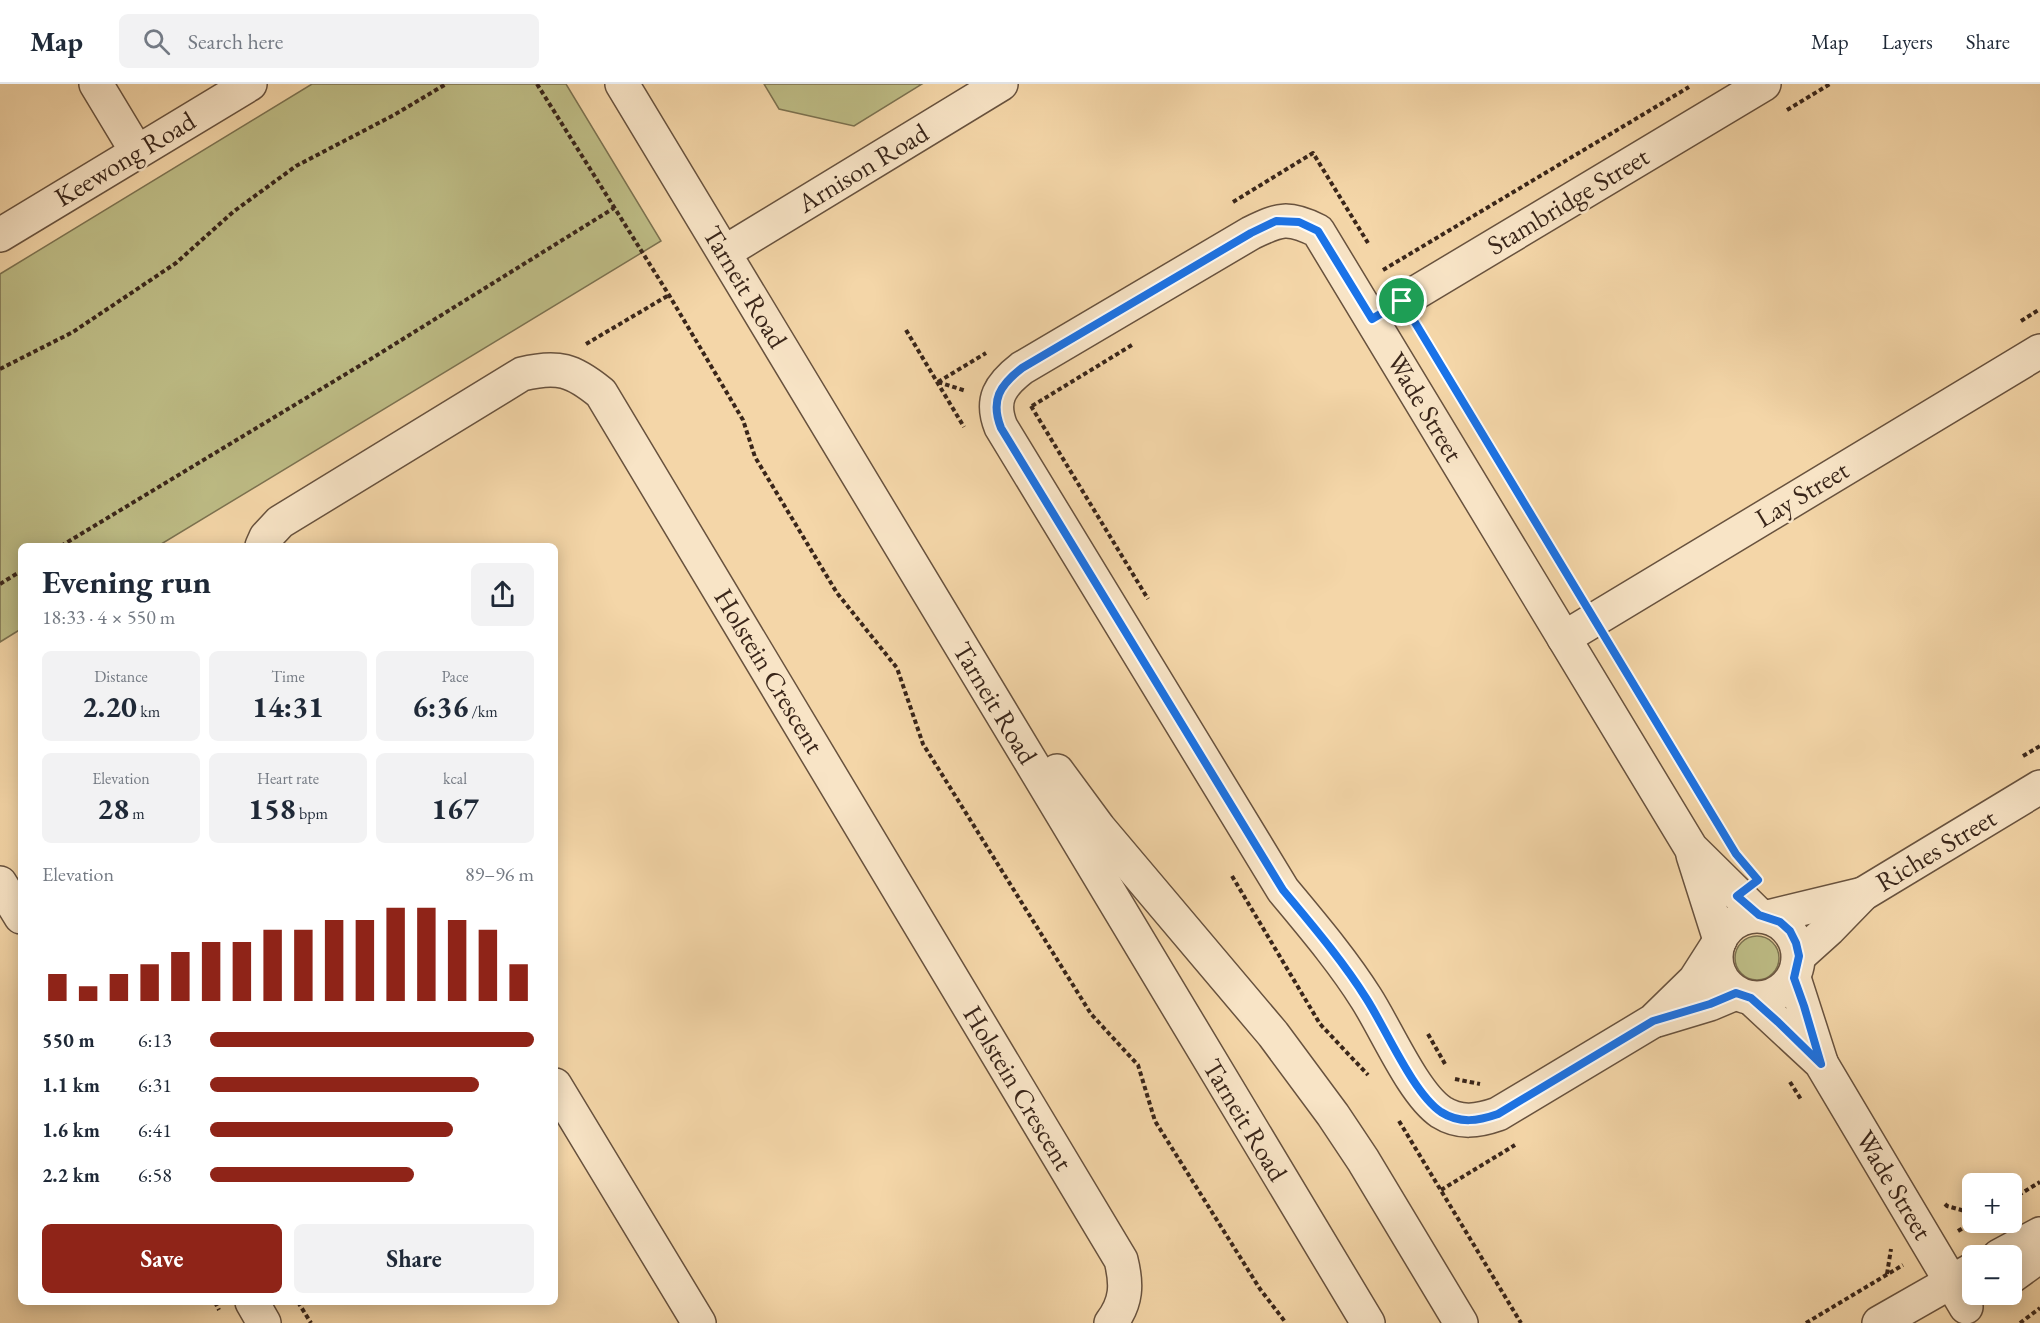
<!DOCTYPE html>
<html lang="en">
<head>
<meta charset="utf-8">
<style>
  :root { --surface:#fff; --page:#f2f2f3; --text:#1f2937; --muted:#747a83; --line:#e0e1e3; --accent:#8f2418 }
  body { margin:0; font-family:"EB Garamond",serif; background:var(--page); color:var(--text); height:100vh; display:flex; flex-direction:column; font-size:22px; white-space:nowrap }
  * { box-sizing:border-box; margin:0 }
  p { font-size:20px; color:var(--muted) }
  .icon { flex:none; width:33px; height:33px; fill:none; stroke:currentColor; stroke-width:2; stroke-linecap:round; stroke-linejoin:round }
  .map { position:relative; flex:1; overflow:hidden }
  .sheet { position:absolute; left:18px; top:459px; width:540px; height:762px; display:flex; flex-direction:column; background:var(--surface); border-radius:9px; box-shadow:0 3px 15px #0003 }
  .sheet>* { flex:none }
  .tools { position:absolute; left:1962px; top:1089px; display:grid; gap:12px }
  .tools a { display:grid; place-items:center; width:60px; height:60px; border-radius:9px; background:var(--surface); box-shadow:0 3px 15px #0003; font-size:30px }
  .pin { position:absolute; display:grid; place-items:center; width:51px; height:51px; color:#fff; margin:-26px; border:3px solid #fff; border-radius:50%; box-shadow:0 2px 6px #0007 }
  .round { display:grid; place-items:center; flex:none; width:63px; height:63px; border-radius:9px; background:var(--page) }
  .overview { display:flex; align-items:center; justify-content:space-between; height:102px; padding:0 24px }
  h1 { font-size:33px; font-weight:700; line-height:45px }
  .figures { display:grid; grid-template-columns:repeat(3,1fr); gap:9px; height:102px; padding:6px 24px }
  .figures div { display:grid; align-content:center; border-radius:9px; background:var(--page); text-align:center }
  .figures b { font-size:30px; font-weight:700 }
  .figures small { font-size:16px; font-weight:400 }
  .figures p { font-size:16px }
  .chart { height:168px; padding:12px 24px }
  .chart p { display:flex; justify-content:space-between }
  .chart svg { width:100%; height:108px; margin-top:6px; stroke:var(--accent); stroke-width:6 }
  .cta { display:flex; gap:12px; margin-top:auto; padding:12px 24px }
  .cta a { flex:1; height:69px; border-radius:9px; background:var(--accent); color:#fff; font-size:24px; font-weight:700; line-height:69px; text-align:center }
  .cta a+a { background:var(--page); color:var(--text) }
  ul { padding:0 24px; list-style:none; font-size:20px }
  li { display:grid; grid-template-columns:96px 72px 1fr; align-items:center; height:45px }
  li i { height:15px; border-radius:8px; background:var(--accent) }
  header { display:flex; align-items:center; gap:36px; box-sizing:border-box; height:84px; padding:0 30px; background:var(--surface); border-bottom:2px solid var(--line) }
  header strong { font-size:28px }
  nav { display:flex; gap:33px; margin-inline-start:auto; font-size:21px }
  .search { width:420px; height:54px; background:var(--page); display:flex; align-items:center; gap:15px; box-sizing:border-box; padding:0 21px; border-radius:9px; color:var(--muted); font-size:22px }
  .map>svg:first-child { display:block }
  .green { fill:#bebd86; stroke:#7c7250; stroke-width:1.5 }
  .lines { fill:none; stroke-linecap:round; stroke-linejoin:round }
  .minor-casing { stroke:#68523e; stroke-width:36 }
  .path { stroke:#3a261a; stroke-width:4; stroke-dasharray:4.5 3; stroke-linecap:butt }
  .minor { stroke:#f8e4c6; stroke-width:33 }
  .route-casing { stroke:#fff; stroke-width:12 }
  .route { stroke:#1a73e8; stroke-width:8 }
  .labels { text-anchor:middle; stroke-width:5; stroke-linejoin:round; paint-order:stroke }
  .street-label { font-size:27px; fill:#3a261a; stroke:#f8e4c6 }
</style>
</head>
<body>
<header>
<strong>Map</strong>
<div class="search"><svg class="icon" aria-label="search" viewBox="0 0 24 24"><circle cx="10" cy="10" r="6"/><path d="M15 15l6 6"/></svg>Search here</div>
<nav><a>Map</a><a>Layers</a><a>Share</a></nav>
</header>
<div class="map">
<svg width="2040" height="1239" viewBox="0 0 2040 1239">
  <rect width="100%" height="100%" fill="#f4d6a8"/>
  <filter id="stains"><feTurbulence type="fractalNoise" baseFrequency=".00333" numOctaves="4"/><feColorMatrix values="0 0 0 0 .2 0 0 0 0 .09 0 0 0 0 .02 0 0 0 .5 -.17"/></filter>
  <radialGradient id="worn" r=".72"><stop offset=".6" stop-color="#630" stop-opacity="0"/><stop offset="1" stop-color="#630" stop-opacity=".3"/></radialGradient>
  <g class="green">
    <polygon points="312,0 566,0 661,157 158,462 21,462 21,545 0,558 0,190"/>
    <polygon points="764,0 922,0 854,42 779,25"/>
    <circle cx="1757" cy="874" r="22"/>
  </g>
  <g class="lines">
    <defs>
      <g id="minor">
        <polyline points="96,0 137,68"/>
        <path d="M622,0C873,412 1119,826 1368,1239"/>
        <polyline points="0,151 250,0"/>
        <polyline points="725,168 1001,0"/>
        <polyline points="1372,235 1764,0"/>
        <path d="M262,462L266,453L280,438L522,290C558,281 573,286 601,309L1121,1176C1127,1200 1127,1218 1111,1239"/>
        <polyline points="1564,554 2040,267"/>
        <polyline points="1057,687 1099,744 1273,950 1333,1031 1363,1076 1461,1239"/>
        <polyline points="1693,771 1720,856"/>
        <polyline points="0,799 21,833"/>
        <circle cx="1757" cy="873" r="41"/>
        <polyline points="1768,833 1863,810"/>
        <path d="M1718,860L1695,896L1653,937L1498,1030C1478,1037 1460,1040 1441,1028C1413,1009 1386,945 1366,914C1342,876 1312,841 1283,806L1001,343C990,316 1000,301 1022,284L1251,149C1280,135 1288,132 1318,147L1691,764L1759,831"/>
        <polyline points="1799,872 1829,845 1863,810 2040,703"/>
        <polyline points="1794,894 1821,978"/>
        <polyline points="1751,914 1821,979 1966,1223"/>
        <polyline points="1657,936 1710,920 1736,909"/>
        <polyline points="555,1001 699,1239"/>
        <polyline points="1999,1172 2040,1150"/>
        <polyline points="2012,1192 2040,1172"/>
        <polyline points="252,1218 264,1239"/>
        <polyline points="1879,1239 1972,1186"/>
      </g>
    </defs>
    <use href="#minor" class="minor-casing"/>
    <g class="path">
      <polyline points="537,0 669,211 743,336 755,373 837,509 897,584 923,660 1091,930 1138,981 1155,1037 1260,1205 1286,1239"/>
      <polyline points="1787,26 1830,0"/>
      <polyline points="1233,118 1313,69 1368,159"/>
      <polyline points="1383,186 1689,3"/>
      <polyline points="2021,237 2040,225"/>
      <polyline points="906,246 964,343"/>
      <polyline points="586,260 669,211"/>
      <polyline points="0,285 73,248 176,179 233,128 296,82 394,31 446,0"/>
      <polyline points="938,298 986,269"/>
      <polyline points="938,298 966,307"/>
      <polyline points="1031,322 1148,515"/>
      <polyline points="1032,322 1132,261"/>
      <polyline points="61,462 374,273 614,124"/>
      <polyline points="0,500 21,487"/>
      <polyline points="2023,672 2040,662"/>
      <polyline points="1232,792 1320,940 1368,991"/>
      <polyline points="1428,950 1445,980"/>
      <polyline points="1455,995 1480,1000"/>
      <polyline points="1790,998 1802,1017"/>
      <polyline points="1399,1037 1521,1239"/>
      <polyline points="1441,1106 1515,1061"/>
      <polyline points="2012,1115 2040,1098"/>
      <polyline points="1945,1120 1947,1122 1972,1129"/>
      <polyline points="1958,1147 1973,1138"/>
      <polyline points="1887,1190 1891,1165"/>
      <polyline points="215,1218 219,1226"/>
      <polyline points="298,1218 311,1239"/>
      <polyline points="1806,1239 1903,1181"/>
      <polyline points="2020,1239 2040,1224"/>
    </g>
    <use href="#minor" class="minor"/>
  </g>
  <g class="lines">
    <defs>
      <path id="route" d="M1276,137L1299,138L1318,147L1372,235L1402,217L1736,770L1758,796L1737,812L1759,831L1780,838L1790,847L1796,859L1799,872L1794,894L1804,922L1821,980L1778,938L1751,914L1736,909L1710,920L1653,937L1498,1030C1478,1037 1460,1040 1441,1028C1413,1009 1386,945 1366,914C1342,876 1312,841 1283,806L1001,344C990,316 1000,301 1022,284L1251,149Z"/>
    </defs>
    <use href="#route" class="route-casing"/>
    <use href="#route" class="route"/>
  </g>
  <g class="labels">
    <g class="street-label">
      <text transform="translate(125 75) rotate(-31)" y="9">Keewong Road</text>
      <text transform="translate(863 84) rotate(-31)" y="9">Arnison Road</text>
      <text transform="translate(1568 117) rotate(-31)" y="9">Stambridge Street</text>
      <text transform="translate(745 203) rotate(59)" y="9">Tarneit Road</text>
      <text transform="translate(1425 323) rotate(59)" y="9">Wade Street</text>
      <text transform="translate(1802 410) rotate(-31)" y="9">Lay Street</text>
      <text transform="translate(769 587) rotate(59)" y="9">Holstein Crescent</text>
      <text transform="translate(995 619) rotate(59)" y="9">Tarneit Road</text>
      <text transform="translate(1936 766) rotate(-31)" y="9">Riches Street</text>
      <text transform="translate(1018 1004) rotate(59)" y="9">Holstein Crescent</text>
      <text transform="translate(1245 1036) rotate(59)" y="9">Tarneit Road</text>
      <text transform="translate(1894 1101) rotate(59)" y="9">Wade Street</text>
    </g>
  </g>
  <rect width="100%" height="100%" filter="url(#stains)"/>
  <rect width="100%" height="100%" fill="url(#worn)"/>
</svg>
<div class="tools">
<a>+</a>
<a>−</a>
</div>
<div class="pin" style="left:1402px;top:217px;background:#1e9e55"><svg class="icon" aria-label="arrive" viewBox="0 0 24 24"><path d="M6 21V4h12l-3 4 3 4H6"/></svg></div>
<section class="sheet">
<div class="overview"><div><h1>Evening run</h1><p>18:33 · 4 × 550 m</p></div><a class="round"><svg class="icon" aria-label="share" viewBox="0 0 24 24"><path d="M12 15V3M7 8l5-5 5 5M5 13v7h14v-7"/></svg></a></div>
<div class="figures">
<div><p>Distance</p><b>2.20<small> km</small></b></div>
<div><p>Time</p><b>14:31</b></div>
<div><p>Pace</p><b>6:36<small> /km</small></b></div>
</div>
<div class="figures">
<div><p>Elevation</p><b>28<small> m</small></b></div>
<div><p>Heart rate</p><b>158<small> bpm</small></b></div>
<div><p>kcal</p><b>167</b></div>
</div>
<div class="chart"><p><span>Elevation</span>89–96 m</p>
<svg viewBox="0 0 160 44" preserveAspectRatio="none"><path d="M5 44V33M15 44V38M25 44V33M35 44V29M45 44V24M55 44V20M65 44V20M75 44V15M85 44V15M95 44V11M105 44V11M115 44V6M125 44V6M135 44V11M145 44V15M155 44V29"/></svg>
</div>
<ul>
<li><b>550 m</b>6:13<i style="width:100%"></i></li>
<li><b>1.1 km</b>6:31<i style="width:83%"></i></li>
<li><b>1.6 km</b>6:41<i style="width:75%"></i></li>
<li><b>2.2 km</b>6:58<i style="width:63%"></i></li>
</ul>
<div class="cta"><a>Save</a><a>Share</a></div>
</section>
</div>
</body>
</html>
